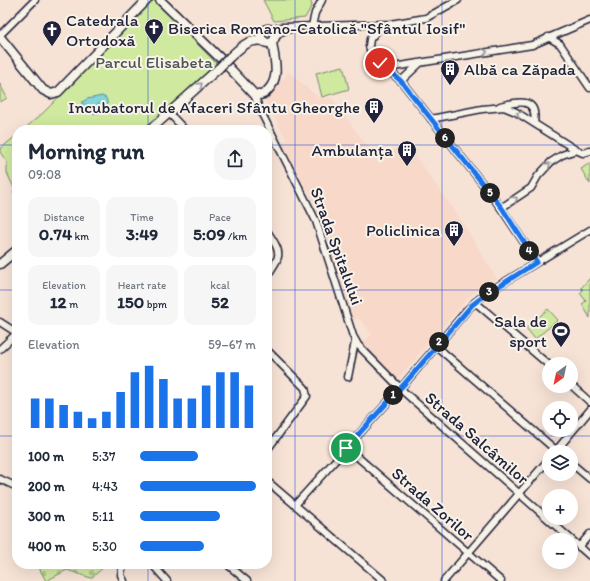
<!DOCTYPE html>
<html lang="en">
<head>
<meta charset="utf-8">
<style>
  :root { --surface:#fff; --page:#f6f6f7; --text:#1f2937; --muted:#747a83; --accent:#1a73e8 }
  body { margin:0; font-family:Itim,sans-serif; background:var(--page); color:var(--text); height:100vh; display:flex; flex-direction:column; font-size:15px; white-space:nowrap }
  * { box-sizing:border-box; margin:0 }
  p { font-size:13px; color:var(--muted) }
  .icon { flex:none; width:22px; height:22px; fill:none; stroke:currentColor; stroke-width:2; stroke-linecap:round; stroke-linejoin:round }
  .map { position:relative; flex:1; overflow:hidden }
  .sheet { position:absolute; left:12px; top:125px; width:260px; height:444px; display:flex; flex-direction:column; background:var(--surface); border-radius:16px; box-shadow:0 4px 16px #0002 }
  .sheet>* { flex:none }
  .needle { width:26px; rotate:213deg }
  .fabs { position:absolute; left:542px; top:357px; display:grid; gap:8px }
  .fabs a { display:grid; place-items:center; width:36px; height:36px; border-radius:50%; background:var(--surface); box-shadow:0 4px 16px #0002; font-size:20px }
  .pin { position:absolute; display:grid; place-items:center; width:34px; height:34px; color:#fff; margin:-17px; border:2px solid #fff; border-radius:50%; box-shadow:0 1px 4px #0007 }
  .km { position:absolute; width:20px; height:20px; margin:-10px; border-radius:50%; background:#222; color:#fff; font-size:11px; line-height:20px; text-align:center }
  .round { display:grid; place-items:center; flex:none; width:42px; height:42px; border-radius:16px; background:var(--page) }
  .headline { display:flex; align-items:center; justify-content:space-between; height:68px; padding:0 16px }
  h1 { font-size:22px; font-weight:700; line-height:30px }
  .stats { display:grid; grid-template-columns:repeat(3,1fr); gap:6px; height:68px; padding:4px 16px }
  .stats div { display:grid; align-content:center; border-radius:10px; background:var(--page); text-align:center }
  .stats b { font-size:17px; font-weight:700 }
  .stats small { font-size:11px; font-weight:400 }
  .stats p { font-size:11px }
  .chart { height:112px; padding:8px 16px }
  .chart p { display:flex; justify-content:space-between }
  .chart svg { width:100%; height:72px; margin-top:4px; stroke:var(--accent); stroke-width:6 }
  ul { padding:0 16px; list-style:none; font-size:13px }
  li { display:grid; grid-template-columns:64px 48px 1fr; align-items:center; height:30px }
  li i { height:10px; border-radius:5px; background:var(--accent) }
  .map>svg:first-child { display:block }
  .built { fill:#f7d8c9 }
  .cemetery { fill:url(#cemetery-stones); stroke:#78866d }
  .park { fill:#cfe99f; stroke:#78866d }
  .water { fill:url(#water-waves); stroke:#5d8d9a }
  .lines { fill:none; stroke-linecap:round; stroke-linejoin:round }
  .minor-casing { stroke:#22223b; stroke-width:9 }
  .major-casing { stroke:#22223b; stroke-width:11 }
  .minor { stroke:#f7f3e8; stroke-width:6 }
  .major { stroke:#f7f3e8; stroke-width:8 }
  .major-bridge-casing { stroke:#22223b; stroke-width:11; stroke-linecap:butt }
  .major-bridge { stroke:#f7f3e8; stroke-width:8 }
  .oneway { stroke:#97959a }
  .route-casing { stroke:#fff; stroke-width:8 }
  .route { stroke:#1a73e8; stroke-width:5 }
  .grid { fill:none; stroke:#1d4ed8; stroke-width:1; stroke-opacity:0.55 }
  .labels { text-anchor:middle; stroke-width:4; stroke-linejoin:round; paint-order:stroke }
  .poi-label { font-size:17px; fill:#22223b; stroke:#f7f3e8; text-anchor:end }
  .park-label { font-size:17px; fill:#4d5454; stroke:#f7f3e8 }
  .street-label { font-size:17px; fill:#22223b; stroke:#f7f3e8 }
</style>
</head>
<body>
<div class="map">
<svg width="590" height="581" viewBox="0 0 590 581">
  <defs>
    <pattern id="cemetery-stones" width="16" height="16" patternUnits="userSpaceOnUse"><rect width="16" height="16" fill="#cfe99f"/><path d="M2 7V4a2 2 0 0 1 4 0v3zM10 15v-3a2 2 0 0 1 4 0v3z" fill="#b1c88a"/></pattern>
    <pattern id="water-waves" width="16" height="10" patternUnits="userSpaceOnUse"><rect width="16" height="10" fill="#84d5da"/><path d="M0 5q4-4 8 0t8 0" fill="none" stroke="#72b7bc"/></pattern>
  </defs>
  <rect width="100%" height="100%" fill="#f7e3d6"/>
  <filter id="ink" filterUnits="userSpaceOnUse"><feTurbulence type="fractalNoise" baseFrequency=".025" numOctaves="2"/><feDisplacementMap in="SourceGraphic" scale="8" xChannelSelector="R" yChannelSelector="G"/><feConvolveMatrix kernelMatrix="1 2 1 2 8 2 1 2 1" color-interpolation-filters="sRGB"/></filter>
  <g filter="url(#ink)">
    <polygon class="built" points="289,72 320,99 332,98 380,164 404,140 463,223 497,279 477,290 468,298 397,380 362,343 372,334 359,318 353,320 318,210 282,143 287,140 265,101"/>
    <polygon class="cemetery" points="37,564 103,564 105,566 91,578 67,570 46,581"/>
    <g class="park">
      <polygon points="154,0 218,65 143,130 23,130 43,113"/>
      <polygon points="263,0 310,0 312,5 305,18 274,21"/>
      <polygon points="343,66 349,89 322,97 316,73"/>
      <polygon points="0,84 7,98 0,102"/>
      <polygon points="17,135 17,198 13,192 15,190 7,173 7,162 0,152 0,149"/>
      <polygon points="590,163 590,184 581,169"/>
      <polygon points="590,278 590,318 582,304 586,301 580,293 583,290 581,288"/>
      <polygon points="548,309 558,320 535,339 526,328"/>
    </g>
    <path class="water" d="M102,96L106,98C108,103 108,106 105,111C97,114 88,115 82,108V102L87,99Z"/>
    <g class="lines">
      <defs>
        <g id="minor">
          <polyline points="382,25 370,39 369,46 371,53 380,63 401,81 482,183 501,208 537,262"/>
          <polyline points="312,26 315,13 322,0"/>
          <polyline points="269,30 282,27 390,24 426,18 458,0"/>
          <polyline points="0,35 35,0"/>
          <polyline points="548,37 560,44 590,88"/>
          <polyline points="274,39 281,32 290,29"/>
          <polyline points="387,68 532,45 590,20"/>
          <polyline points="401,81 419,64"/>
          <polyline points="254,94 259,108 316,221 353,336 358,345 404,392 590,556"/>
          <path d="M500,106C518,101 538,97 534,123"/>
          <polyline points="169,113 185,130"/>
          <polyline points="431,119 482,109 504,107 516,112 576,150 583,153 590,151"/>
          <polyline points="501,208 531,188 538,176 551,162 562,155 576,150"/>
          <path d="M267,231C282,254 282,254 267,276"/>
          <polyline points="475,302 549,365"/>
          <polyline points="0,322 17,333"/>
          <polyline points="436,346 558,452"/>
          <polyline points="0,349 17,333"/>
          <polyline points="267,350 305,388 307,396 267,450"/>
          <polyline points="348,377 355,342"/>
          <polyline points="571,385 590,402"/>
          <polyline points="346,447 501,581"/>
          <polyline points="555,452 590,410"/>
          <polyline points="571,463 590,479"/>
          <polyline points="0,479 17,487"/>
          <polyline points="267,481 384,581"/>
          <polyline points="295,505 406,382 468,309 480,298 503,283 590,230"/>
          <polyline points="579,547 590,534"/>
          <polyline points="123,564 121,575 124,581"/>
          <polyline points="152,564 167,581"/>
          <polyline points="227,564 247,581"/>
          <polyline points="157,569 163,564"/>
          <polyline points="444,581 549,459"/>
        </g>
        <g id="major">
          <path d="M160,0L222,60L254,94C260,96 264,95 268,90C281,77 274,58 272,42"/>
          <circle cx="268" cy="36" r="7"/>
          <polyline points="0,37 43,90 51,94 58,92 147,0"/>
          <path d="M230,57C240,48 249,38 264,41"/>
          <polyline points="150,130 219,68"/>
          <polyline points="0,264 17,250"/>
        </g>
      </defs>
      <use href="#minor" class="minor-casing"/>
      <use href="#major" class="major-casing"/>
      <use href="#minor" class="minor"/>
      <use href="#major" class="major"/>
      <defs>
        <polyline id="major-bridge" points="219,68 230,57"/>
      </defs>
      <use href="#major-bridge" class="major-bridge-casing"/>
      <use href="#major-bridge" class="major-bridge"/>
    </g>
    <defs><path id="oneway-chevron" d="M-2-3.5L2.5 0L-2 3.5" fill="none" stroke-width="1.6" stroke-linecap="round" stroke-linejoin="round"/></defs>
    <g class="oneway">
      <use href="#oneway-chevron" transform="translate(485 52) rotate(-8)"/>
      <use href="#oneway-chevron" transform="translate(200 85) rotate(-42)"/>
      <use href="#oneway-chevron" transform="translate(519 114) rotate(-149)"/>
      <use href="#oneway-chevron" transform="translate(548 165) rotate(-41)"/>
      <use href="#oneway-chevron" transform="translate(515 199) rotate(-33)"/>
    </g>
  </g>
  <g class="lines" filter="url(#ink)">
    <defs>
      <polyline id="route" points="346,448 406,382 472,305 485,295 537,262 502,208 401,81 380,63"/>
    </defs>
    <use href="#route" class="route-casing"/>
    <use href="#route" class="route"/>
  </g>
  <path class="grid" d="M148,0V130M295,0V581M442,0V581M0,145H17M267,145H590M0,290H17M267,290H590M0,436H17M267,436H590M148,564V581"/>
  <defs>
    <symbol id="church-pin" viewBox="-11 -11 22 30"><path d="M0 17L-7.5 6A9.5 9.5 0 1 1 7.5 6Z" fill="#22223b" stroke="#f7f3e8"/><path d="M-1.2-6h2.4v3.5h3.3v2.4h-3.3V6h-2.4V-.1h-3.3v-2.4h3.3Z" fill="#fff"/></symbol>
    <symbol id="building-pin" viewBox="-11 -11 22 30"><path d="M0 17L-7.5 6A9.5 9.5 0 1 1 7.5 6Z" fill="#22223b" stroke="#f7f3e8"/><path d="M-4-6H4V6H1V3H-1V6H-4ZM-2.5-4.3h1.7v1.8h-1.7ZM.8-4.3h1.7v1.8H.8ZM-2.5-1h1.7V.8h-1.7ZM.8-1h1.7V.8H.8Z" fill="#fff"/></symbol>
    <symbol id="stadium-pin" viewBox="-11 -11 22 30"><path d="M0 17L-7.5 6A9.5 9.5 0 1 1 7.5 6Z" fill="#22223b" stroke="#f7f3e8"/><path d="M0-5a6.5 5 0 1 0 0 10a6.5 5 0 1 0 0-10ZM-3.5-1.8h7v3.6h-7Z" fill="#fff"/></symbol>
  </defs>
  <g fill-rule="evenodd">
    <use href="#church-pin" x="143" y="17" width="22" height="30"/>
    <use href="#church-pin" x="41" y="19" width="22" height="30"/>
    <use href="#building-pin" x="439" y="58" width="22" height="30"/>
    <use href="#building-pin" x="363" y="96" width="22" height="30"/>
    <use href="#building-pin" x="396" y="139" width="22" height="30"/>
    <use href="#building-pin" x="443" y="219" width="22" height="30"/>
    <use href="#stadium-pin" x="550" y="320" width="22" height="30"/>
  </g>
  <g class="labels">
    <g class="poi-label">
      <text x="66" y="26" text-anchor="start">Catedrala<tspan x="66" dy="20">Ortodoxă</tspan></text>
      <text x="168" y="34" text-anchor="start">Biserica Romano-Catolică "Sfântul Iosif"</text>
      <text x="464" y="75" text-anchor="start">Albă ca Zăpada</text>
      <text x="360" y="113">Incubatorul de Afaceri Sfântu Gheorghe</text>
      <text x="393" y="156">Ambulanța</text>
      <text x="440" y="236">Policlinica</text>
      <text x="547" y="327">Sala de<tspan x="547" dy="20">sport</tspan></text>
    </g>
    <g class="park-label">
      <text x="154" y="68">Parcul Elisabeta</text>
    </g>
    <g class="street-label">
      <text transform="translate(337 246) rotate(70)" y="6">Strada Spitalului</text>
      <text transform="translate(477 438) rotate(41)" y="6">Strada Salcâmilor</text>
      <text transform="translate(433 504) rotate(41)" y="6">Strada Zorilor</text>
    </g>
  </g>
</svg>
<div class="fabs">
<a><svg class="needle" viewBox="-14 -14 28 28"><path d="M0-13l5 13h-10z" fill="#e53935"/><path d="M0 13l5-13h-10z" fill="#747a83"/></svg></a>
<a><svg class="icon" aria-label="locate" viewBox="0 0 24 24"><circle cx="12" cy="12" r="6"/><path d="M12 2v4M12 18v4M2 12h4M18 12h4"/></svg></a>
<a><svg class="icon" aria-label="layers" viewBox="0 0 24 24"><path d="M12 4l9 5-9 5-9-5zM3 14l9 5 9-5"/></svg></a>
<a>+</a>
<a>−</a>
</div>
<div class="pin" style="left:346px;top:448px;background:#1e9e55"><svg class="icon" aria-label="arrive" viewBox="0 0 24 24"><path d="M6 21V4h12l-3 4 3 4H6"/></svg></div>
<div class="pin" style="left:380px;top:63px;background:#d93025"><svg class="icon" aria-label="check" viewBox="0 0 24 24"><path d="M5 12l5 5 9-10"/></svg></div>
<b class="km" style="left:393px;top:395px">1</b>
<b class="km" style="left:439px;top:342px">2</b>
<b class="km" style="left:489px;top:292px">3</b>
<b class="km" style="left:529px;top:251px">4</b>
<b class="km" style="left:490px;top:193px">5</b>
<b class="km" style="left:445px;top:138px">6</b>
<section class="sheet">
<div class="headline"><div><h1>Morning run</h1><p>09:08</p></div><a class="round"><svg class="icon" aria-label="share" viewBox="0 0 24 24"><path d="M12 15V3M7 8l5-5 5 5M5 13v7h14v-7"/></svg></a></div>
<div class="stats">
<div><p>Distance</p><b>0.74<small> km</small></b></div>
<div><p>Time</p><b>3:49</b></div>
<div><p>Pace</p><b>5:09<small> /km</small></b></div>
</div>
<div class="stats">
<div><p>Elevation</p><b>12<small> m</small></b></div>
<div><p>Heart rate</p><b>150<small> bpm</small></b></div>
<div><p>kcal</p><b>52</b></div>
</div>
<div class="chart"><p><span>Elevation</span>59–67 m</p>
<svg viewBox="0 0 160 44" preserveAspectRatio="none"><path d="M5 44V26M15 44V26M25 44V30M35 44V34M45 44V38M55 44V34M65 44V22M75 44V10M85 44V6M95 44V14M105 44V26M115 44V26M125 44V18M135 44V10M145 44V10M155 44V18"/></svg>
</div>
<ul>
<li><b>100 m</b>5:37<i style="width:50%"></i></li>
<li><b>200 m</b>4:43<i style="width:100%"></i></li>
<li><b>300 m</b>5:11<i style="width:69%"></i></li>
<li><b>400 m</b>5:30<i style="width:55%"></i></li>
</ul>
</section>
</div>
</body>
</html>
